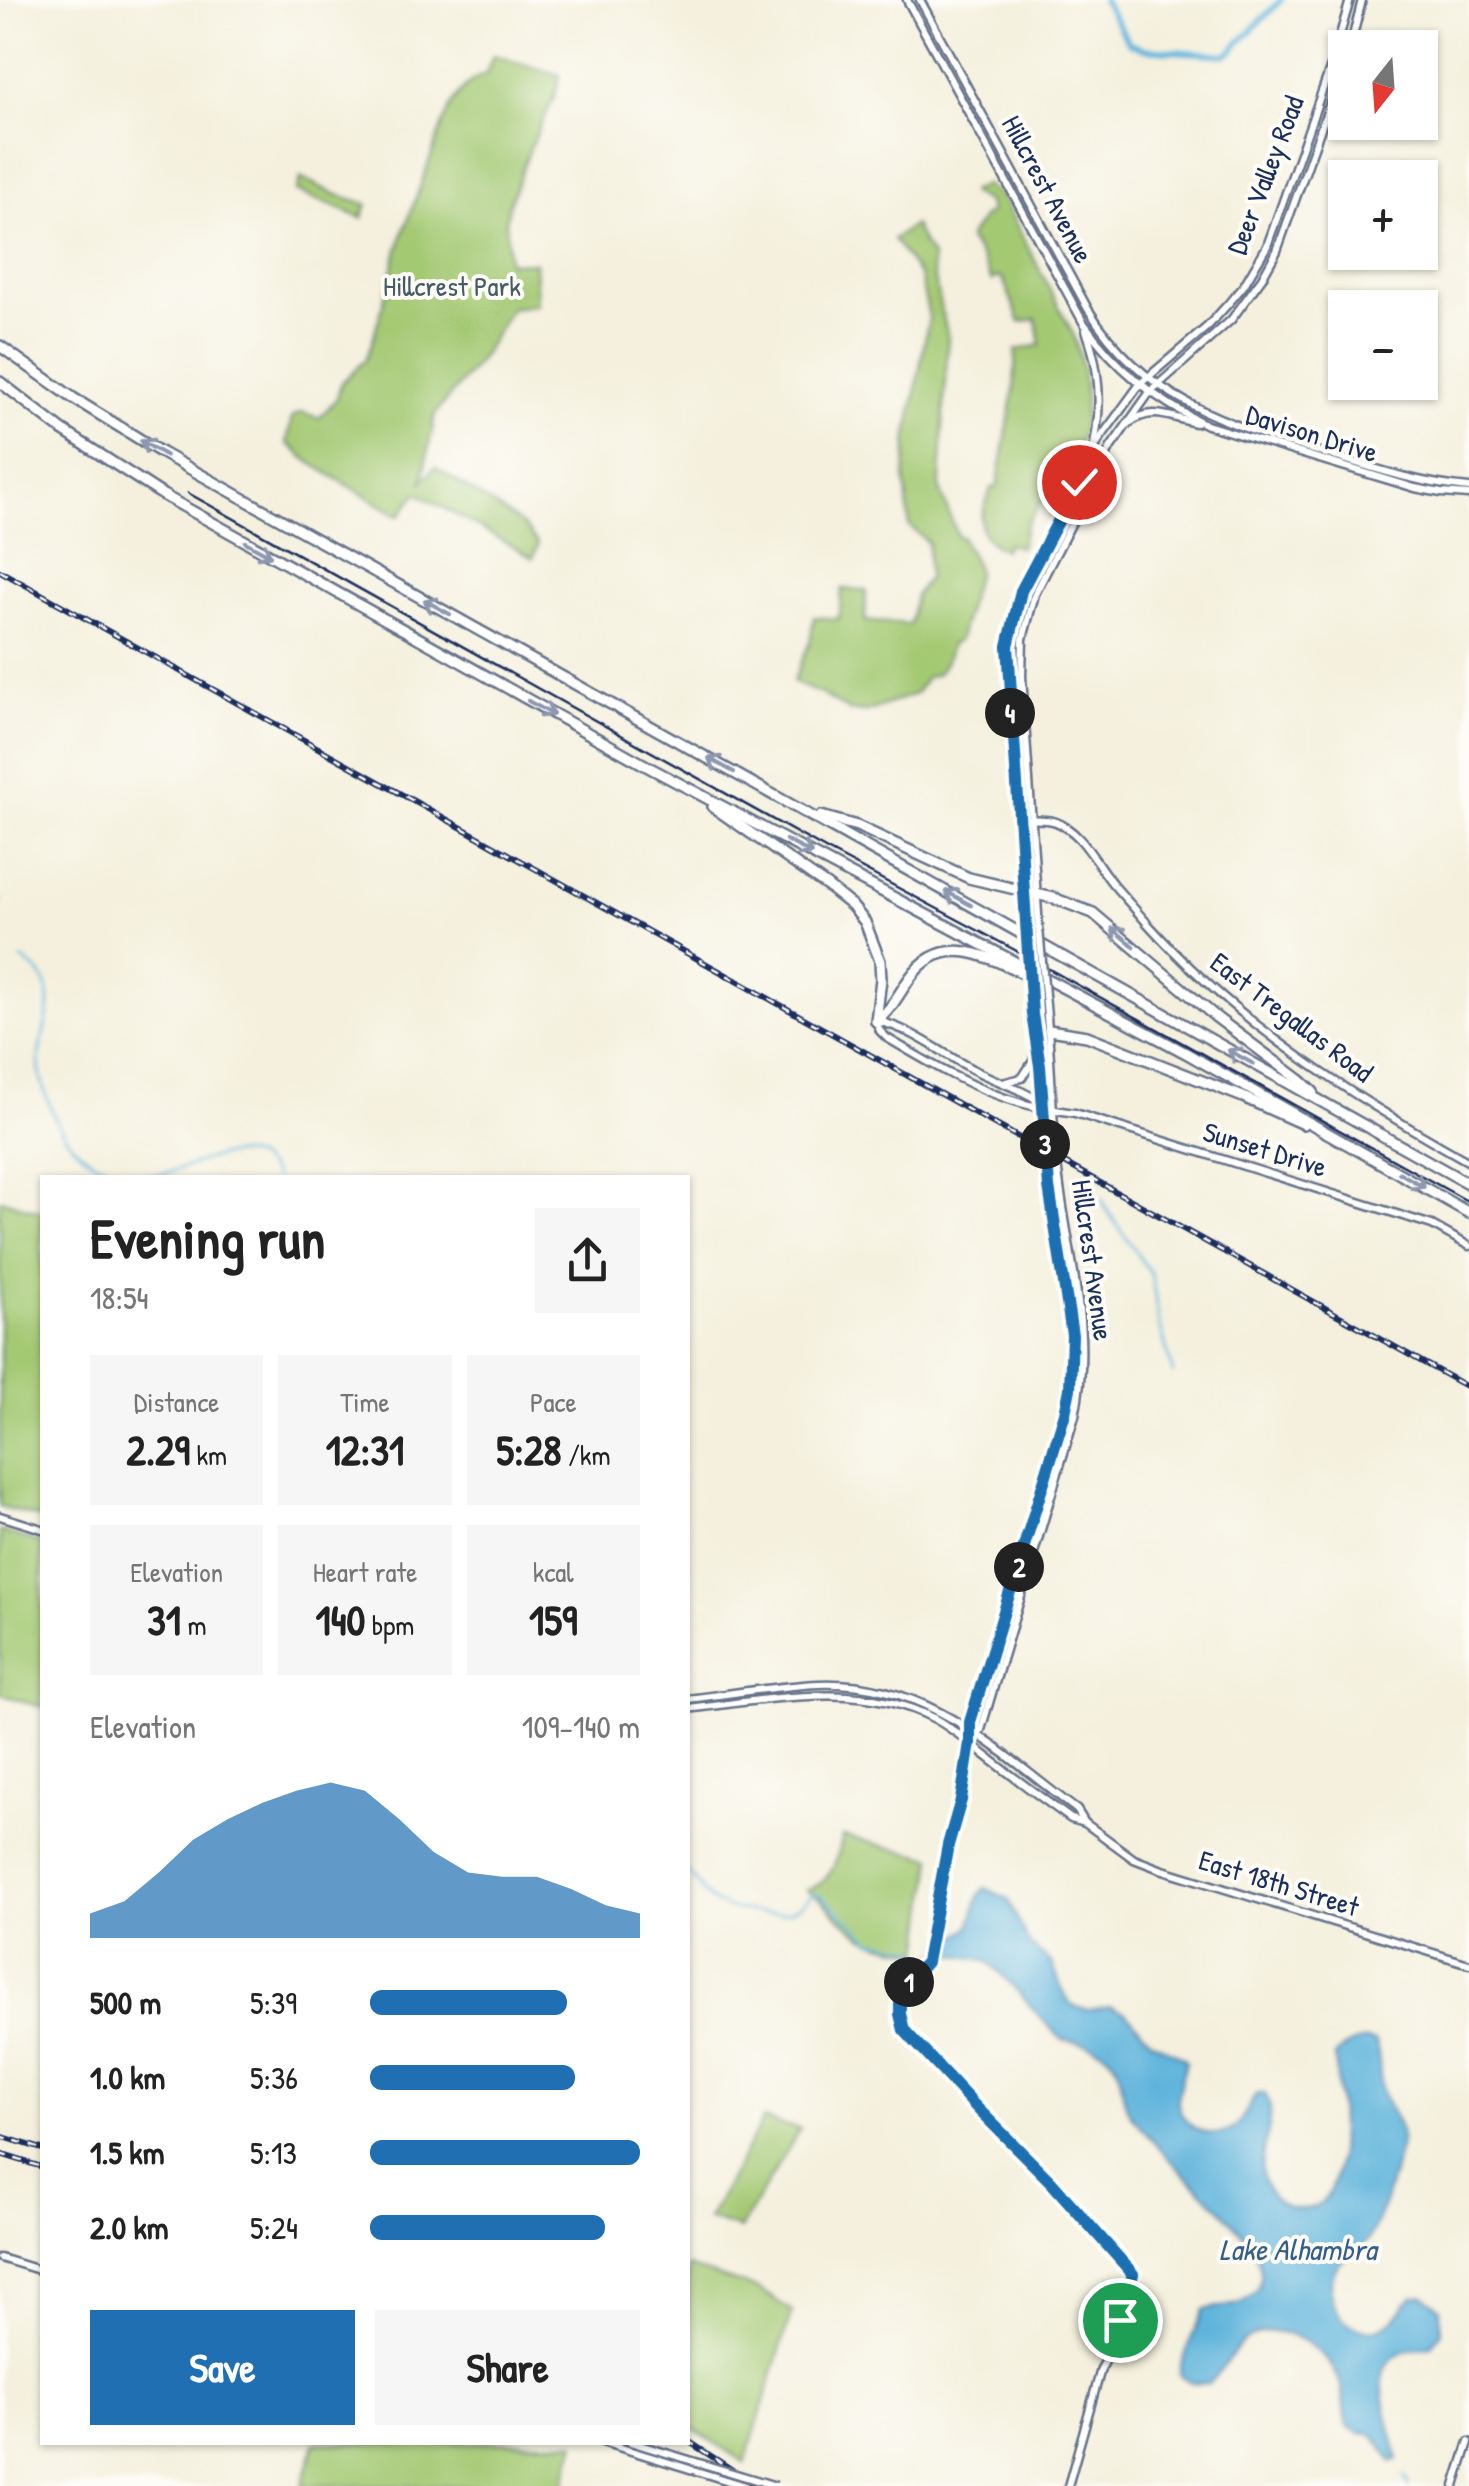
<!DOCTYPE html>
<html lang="en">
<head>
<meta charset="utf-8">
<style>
  :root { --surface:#fff; --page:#f6f6f6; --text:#222; --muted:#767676; --accent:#1f6fb2 }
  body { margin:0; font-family:"Patrick Hand",sans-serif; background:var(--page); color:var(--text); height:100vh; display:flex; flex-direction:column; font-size:38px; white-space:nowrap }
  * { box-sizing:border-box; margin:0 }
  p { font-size:32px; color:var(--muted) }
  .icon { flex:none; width:55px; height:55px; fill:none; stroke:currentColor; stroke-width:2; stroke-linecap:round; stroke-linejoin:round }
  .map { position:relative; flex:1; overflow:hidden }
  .sheet { position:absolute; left:40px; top:1175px; width:650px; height:1270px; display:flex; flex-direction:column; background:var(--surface); border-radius:0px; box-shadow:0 2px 8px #0004 }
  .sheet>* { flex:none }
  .needle { width:65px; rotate:197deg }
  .fabs { position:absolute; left:1328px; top:30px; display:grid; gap:20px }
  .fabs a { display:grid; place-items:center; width:110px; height:110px; border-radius:0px; background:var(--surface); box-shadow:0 2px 8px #0004; font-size:50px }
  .pin { position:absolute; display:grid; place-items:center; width:85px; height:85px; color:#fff; margin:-42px; border:5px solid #fff; border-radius:50%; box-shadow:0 2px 10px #0007 }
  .km { position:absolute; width:50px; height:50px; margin:-25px; border-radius:50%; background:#222; color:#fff; font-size:28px; line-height:50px; text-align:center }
  .round { display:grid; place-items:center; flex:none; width:105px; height:105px; border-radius:0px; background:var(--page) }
  .summary { display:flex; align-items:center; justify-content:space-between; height:170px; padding:0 50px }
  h1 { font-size:55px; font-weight:700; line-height:75px }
  .stats { display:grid; grid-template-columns:repeat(3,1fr); gap:15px; height:170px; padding:10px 50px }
  .stats div { display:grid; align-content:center; border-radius:0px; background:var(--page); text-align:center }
  .stats b { font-size:42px; font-weight:700 }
  .stats small { font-size:28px; font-weight:400 }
  .stats p { font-size:28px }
  .chart { height:280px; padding:20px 50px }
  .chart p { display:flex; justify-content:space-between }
  .chart svg { width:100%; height:180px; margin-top:10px; fill:var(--accent); opacity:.7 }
  .button { display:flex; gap:20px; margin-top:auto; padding:20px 50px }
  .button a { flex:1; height:115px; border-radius:0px; background:var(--accent); color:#fff; font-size:40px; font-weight:700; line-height:115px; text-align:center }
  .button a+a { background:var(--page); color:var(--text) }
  ul { padding:0 50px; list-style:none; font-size:32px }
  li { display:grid; grid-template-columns:160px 120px 1fr; align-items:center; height:75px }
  li i { height:25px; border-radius:12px; background:var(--accent) }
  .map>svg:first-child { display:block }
  .green { fill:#a4c973; stroke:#607c68; stroke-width:2.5 }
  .water { fill:#5fb4db; stroke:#3d729c; stroke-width:2.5 }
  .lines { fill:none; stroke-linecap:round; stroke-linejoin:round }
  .stream { stroke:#5fb4db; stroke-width:2.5 }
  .canal { stroke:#5fb4db; stroke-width:6 }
  .tertiary-casing { stroke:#67738a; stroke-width:11 }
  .secondary-casing { stroke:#67738a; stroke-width:11 }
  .motorway-casing { stroke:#67738a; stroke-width:14 }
  .tertiary { stroke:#fff; stroke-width:6 }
  .secondary { stroke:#fff; stroke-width:6 }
  .motorway { stroke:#fff; stroke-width:9 }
  .tram { stroke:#1b2f5e; stroke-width:2.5 }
  .rail-casing { stroke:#1b2f5e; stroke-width:6 }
  .rail { stroke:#fdfcf7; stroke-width:2.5; stroke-dasharray:8; stroke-linecap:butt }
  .secondary-bridge-casing { stroke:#67738a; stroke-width:11; stroke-linecap:butt }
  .secondary-bridge { stroke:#fff; stroke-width:6 }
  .oneway { stroke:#8d97ae }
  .route-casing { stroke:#fff; stroke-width:20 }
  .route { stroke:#1f6fb2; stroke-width:12 }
  .labels { text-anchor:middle; stroke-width:8; stroke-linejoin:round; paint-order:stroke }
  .street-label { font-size:28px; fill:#1b2f5e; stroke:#fdfcf7 }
  .park-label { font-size:28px; fill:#445d64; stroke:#fdfcf7 }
  .water-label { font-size:30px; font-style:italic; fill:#335e8a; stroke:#fdfcf7 }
</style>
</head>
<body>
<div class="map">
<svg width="1469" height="2486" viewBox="0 0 1469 2486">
  <rect width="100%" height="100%" fill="#fdfcf7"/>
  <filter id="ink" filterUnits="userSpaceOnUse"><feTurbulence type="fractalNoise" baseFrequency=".01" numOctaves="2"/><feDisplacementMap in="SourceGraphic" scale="20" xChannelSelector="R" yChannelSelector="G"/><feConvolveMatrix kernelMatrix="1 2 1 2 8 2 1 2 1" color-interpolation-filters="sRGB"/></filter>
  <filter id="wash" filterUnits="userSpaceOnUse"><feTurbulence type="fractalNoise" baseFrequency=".0048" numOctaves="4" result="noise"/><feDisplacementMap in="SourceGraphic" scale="40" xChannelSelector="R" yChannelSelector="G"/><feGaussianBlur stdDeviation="2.25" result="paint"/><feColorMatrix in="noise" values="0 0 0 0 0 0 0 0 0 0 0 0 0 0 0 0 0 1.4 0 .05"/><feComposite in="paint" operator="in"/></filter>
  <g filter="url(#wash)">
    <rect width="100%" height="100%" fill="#f4f0dd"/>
    <g class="green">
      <path d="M493,55L560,75L554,97L531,146L510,201L506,221L509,263L535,262L537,305L511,308L481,358L435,414L422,482L435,467L523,525L538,544L533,558L417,493L399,516L311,463L287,443L292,417L302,412L319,418L337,398L341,383L365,360L372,343L401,239L444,121C452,102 467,79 486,74Z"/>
      <polygon points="301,178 335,194 367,204 362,218 296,191"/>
      <path d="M985,185L1002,197L1074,336C1095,397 1085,450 1052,505L1043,500L1026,525L1020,547L1006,544L1004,550C969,532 982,519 991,488H997L1014,390L1016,350L1041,345L1036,319L1020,322L1003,279L998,277L992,281L981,258L968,238L983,217L990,212L988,203L971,193V191Z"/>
      <path d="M914,225L923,244L932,256V270L948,337L940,480V490L958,537H962C965,550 976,559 977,571L959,640L951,645L946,661L938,673L926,678L915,694L866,712L850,711L821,694L793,682L810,642L814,617L839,619L842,589L866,590L865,621L910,624L915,596L928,578V542L909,526L905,477L908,434L929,317L920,277L893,239Z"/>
      <polygon points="0,1199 42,1212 42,1519 0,1506"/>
      <polygon points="0,1531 42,1543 42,1707 0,1694"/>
      <path d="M843,1836L933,1858L921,1952C899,1948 877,1946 858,1933C839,1920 827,1901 807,1890C834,1881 836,1860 843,1836Z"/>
      <polygon points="763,2119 800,2129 740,2229 708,2219"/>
      <polygon points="688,2267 758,2289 792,2311 745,2463 688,2425"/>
      <polygon points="315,2443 574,2442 576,2443 563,2486 302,2486"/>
    </g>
    <path class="water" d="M985,1888L1008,1899L1029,1944L1052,1963L1065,1997L1071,2005L1087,2010L1111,2007L1126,2013L1152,2041L1183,2057L1186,2062C1183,2074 1177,2090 1178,2102C1180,2127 1213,2143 1234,2128C1243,2120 1250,2105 1256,2094H1265C1282,2123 1252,2153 1265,2184C1271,2198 1279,2204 1293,2208C1358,2222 1337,2090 1335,2056C1345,2044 1360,2038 1375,2042C1381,2056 1379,2072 1381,2087C1383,2103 1396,2114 1400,2129C1404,2146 1379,2225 1368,2240C1353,2260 1335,2253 1331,2285C1328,2314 1359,2341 1386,2325C1398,2318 1403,2306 1412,2297L1424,2295L1440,2308L1441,2332L1431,2346C1415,2349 1397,2351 1387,2364C1374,2381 1394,2439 1398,2459L1392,2462L1374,2435L1360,2433L1347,2426C1342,2411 1345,2394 1339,2380C1326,2347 1275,2314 1243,2342C1229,2353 1222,2373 1208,2384L1191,2383L1180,2376V2366L1203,2310C1221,2305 1240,2309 1254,2293C1260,2286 1262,2273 1259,2263C1248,2231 1202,2192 1178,2168C1162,2151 1147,2133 1131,2116C1123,2103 1123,2090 1120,2076C1115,2048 1086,2043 1062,2039C1035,2016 1016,1984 988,1962C973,1956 956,1957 941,1950L943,1941C950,1938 962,1936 967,1929C978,1917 973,1899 985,1888Z"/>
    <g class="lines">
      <g class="stream">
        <polyline points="0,900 2,903"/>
        <path d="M22,959C28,964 36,969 40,974C59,998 42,1030 39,1055C37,1080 56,1129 74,1146C79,1151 86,1156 92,1160C113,1173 141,1178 165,1173C202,1165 250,1132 275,1178"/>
        <polyline points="1103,1199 1104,1206 1151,1274 1159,1322 1173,1373"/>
        <path d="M688,1872C697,1882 703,1895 714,1902C730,1912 778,1917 794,1909C802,1906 807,1899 813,1894L820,1895L871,1940L921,1950"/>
        <polyline points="936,1952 949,1954"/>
        <polyline points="1404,2476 1409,2486"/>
      </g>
      <polyline class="canal" points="1103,0 1129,43 1144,49 1227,55 1281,0"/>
    </g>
  </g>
  <g filter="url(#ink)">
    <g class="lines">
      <defs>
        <g id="tertiary">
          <path d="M1019,820C1032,820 1044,818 1056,822C1082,832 1095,862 1112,883C1123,896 1135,909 1147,923C1238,1024 1351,1096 1469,1162"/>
          <path d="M876,1021L880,1031L887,1038C929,1063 974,1090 1021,1103C1039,1108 1057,1110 1075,1113L1432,1225L1469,1246"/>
          <path d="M877,1021C911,1028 943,1054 974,1070C997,1082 1023,1089 1044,1104"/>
          <polyline points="1006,1082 1022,1078 1033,1061 1036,1048"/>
          <polyline points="971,1743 961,1800 948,1845 925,1961 906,1985 900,1998 900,2014 905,2030 978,2109 1051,2181 1133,2274 1107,2358 1101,2369 1068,2486"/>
          <polyline points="1455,2486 1469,2442"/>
        </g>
        <g id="secondary">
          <path d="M907,0L1083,322C1115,368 1158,402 1207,425L1415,488L1441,493L1469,495"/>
          <path d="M920,0L1088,309C1147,404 1233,426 1334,456C1379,470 1422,484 1469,488"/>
          <polyline points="1350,48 1362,0"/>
          <path d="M1086,330C1100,369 1102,404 1094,445"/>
          <path d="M1128,424C1152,405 1170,418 1196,423"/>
          <polyline points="1027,920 1008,676 1009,637 1021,591 1099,440 1140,384 1208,326 1228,304 1244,285 1267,246 1332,63 1350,0"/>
          <polyline points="1039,928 1022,676 1023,639 1035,594 1111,447 1150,392 1231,320 1262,278 1277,251 1345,61"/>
          <polyline points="0,1516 42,1529"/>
          <path d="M688,1699C731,1694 775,1686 819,1684C928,1680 996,1749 1077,1810L1085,1823"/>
          <path d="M688,1709C768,1700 860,1679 935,1719C953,1729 969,1742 985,1755C1013,1777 1042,1798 1071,1819L1085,1823L1134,1859L1160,1869L1469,1964"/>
          <path d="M970,1742V1722L1065,1413C1082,1339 1061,1265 1050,1191C1043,1150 1045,1109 1040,1068C1037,1042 1032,1017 1031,991"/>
          <path d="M971,1742L981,1730L1075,1416C1092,1336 1071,1266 1060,1187C1051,1123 1052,1059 1045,995"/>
          <polyline points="0,2258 42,2271"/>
          <polyline points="602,2442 745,2486"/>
          <polyline points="630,2442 706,2465"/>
        </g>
        <g id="motorway">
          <polyline points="0,346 73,398 162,453 1469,1184"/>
          <polyline points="0,382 62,430 163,495 652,769 1186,1053 1469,1213"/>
          <polyline points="713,807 827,886 852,906 865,922 880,961 881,979 876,1021"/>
          <polyline points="821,816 857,826 969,878 1053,898 1093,913 1217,1018 1300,1080 1313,1092"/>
          <path d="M876,1021C891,1011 899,993 910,978C945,928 993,960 1036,979"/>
          <polyline points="1049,1030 1087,1036 1243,1097 1303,1124"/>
        </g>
      </defs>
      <use href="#tertiary" class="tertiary-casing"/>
      <use href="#secondary" class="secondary-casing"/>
      <use href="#motorway" class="motorway-casing"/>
      <use href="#tertiary" class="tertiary"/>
      <use href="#secondary" class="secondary"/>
      <use href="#motorway" class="motorway"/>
      <polyline class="tram" points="188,493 827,850 1013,949 1469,1202"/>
      <defs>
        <g id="rail">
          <polyline points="0,571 1469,1388"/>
          <polyline points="0,2136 42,2149"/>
          <polyline points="0,2154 42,2167"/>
          <polyline points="688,2441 757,2486"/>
        </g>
      </defs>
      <use href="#rail" class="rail-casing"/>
      <use href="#rail" class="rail"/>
      <defs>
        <g id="secondary-bridge">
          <polyline points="1027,920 1031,991"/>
          <polyline points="1039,928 1045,995"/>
          <polyline points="706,2465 776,2486"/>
        </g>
      </defs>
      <use href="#secondary-bridge" class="secondary-bridge-casing"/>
      <use href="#secondary-bridge" class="secondary-bridge"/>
    </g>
    <defs><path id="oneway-shaft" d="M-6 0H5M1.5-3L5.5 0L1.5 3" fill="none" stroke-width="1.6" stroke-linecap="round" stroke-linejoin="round" transform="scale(2.5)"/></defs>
    <g class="oneway">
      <use href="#oneway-shaft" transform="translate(153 448) rotate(-150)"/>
      <use href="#oneway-shaft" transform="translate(258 549) rotate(29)"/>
      <use href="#oneway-shaft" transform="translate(437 607) rotate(-151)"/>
      <use href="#oneway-shaft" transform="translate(541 708) rotate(29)"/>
      <use href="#oneway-shaft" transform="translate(721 765) rotate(-151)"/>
      <use href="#oneway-shaft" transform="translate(799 847) rotate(28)"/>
      <use href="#oneway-shaft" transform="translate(958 898) rotate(-151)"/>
      <use href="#oneway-shaft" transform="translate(1123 937) rotate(-140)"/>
      <use href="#oneway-shaft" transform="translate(1241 1057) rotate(-151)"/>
      <use href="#oneway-shaft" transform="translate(1412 1180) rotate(30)"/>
    </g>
  </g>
  <g class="lines" filter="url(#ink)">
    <defs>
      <polyline id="route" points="1079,482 1021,591 1008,646 1032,1014 1040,1066 1049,1187 1072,1335 1070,1389 1065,1413 970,1722 970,1743 961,1800 948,1845 926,1962 906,1985 900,1998 900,2014 904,2030 978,2109 1051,2182 1133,2274 1120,2320"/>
    </defs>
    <use href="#route" class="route-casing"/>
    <use href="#route" class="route"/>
  </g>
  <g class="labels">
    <g class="street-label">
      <text transform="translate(1265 175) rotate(-69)" y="10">Deer Valley Road</text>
      <text transform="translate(1048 189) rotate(62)" y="10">Hillcrest Avenue</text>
      <text transform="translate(1312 433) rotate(17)" y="10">Davison Drive</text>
      <text transform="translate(1292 1017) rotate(37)" y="10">East Tregallas Road</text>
      <text transform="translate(1265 1149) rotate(17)" y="10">Sunset Drive</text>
      <text transform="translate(1093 1260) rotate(82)" y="10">Hillcrest Avenue</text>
      <text transform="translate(1279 1883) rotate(17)" y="10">East 18th Street</text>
    </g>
    <g class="park-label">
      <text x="452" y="296">Hillcrest Park</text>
    </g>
    <g class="water-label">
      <text x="1298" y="2260">Lake Alhambra</text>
    </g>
  </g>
</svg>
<div class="fabs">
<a><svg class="needle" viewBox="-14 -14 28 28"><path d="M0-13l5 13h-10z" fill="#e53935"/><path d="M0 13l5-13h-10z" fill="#767676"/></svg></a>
<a>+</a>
<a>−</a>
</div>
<div class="pin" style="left:1120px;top:2320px;background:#1e9e55"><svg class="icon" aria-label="arrive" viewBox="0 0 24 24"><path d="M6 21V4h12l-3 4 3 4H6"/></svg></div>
<div class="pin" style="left:1079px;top:482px;background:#d93025"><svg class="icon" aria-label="check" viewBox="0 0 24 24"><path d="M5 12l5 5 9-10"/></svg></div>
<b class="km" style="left:909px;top:1982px">1</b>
<b class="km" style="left:1019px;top:1567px">2</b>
<b class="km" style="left:1045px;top:1144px">3</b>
<b class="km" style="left:1010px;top:713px">4</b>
<section class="sheet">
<div class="summary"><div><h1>Evening run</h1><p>18:54</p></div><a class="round"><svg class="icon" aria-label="share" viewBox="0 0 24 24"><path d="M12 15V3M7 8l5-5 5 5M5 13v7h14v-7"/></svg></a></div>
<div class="stats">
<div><p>Distance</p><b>2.29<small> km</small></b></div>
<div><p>Time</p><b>12:31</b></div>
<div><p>Pace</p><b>5:28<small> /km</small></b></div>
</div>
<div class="stats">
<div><p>Elevation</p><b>31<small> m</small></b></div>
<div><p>Heart rate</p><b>140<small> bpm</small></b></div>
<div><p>kcal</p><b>159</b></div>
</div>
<div class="chart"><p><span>Elevation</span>109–140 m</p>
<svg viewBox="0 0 160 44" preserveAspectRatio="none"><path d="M0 44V38L10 35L20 28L30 20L40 15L50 11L60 8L70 6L80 8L90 15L100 23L110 28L120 29L130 29L140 32L150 36L160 38V44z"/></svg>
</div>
<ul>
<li><b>500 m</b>5:39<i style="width:73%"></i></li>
<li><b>1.0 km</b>5:36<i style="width:76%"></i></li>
<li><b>1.5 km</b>5:13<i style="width:100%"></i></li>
<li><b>2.0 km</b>5:24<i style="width:87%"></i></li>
</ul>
<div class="button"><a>Save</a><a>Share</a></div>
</section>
</div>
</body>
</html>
